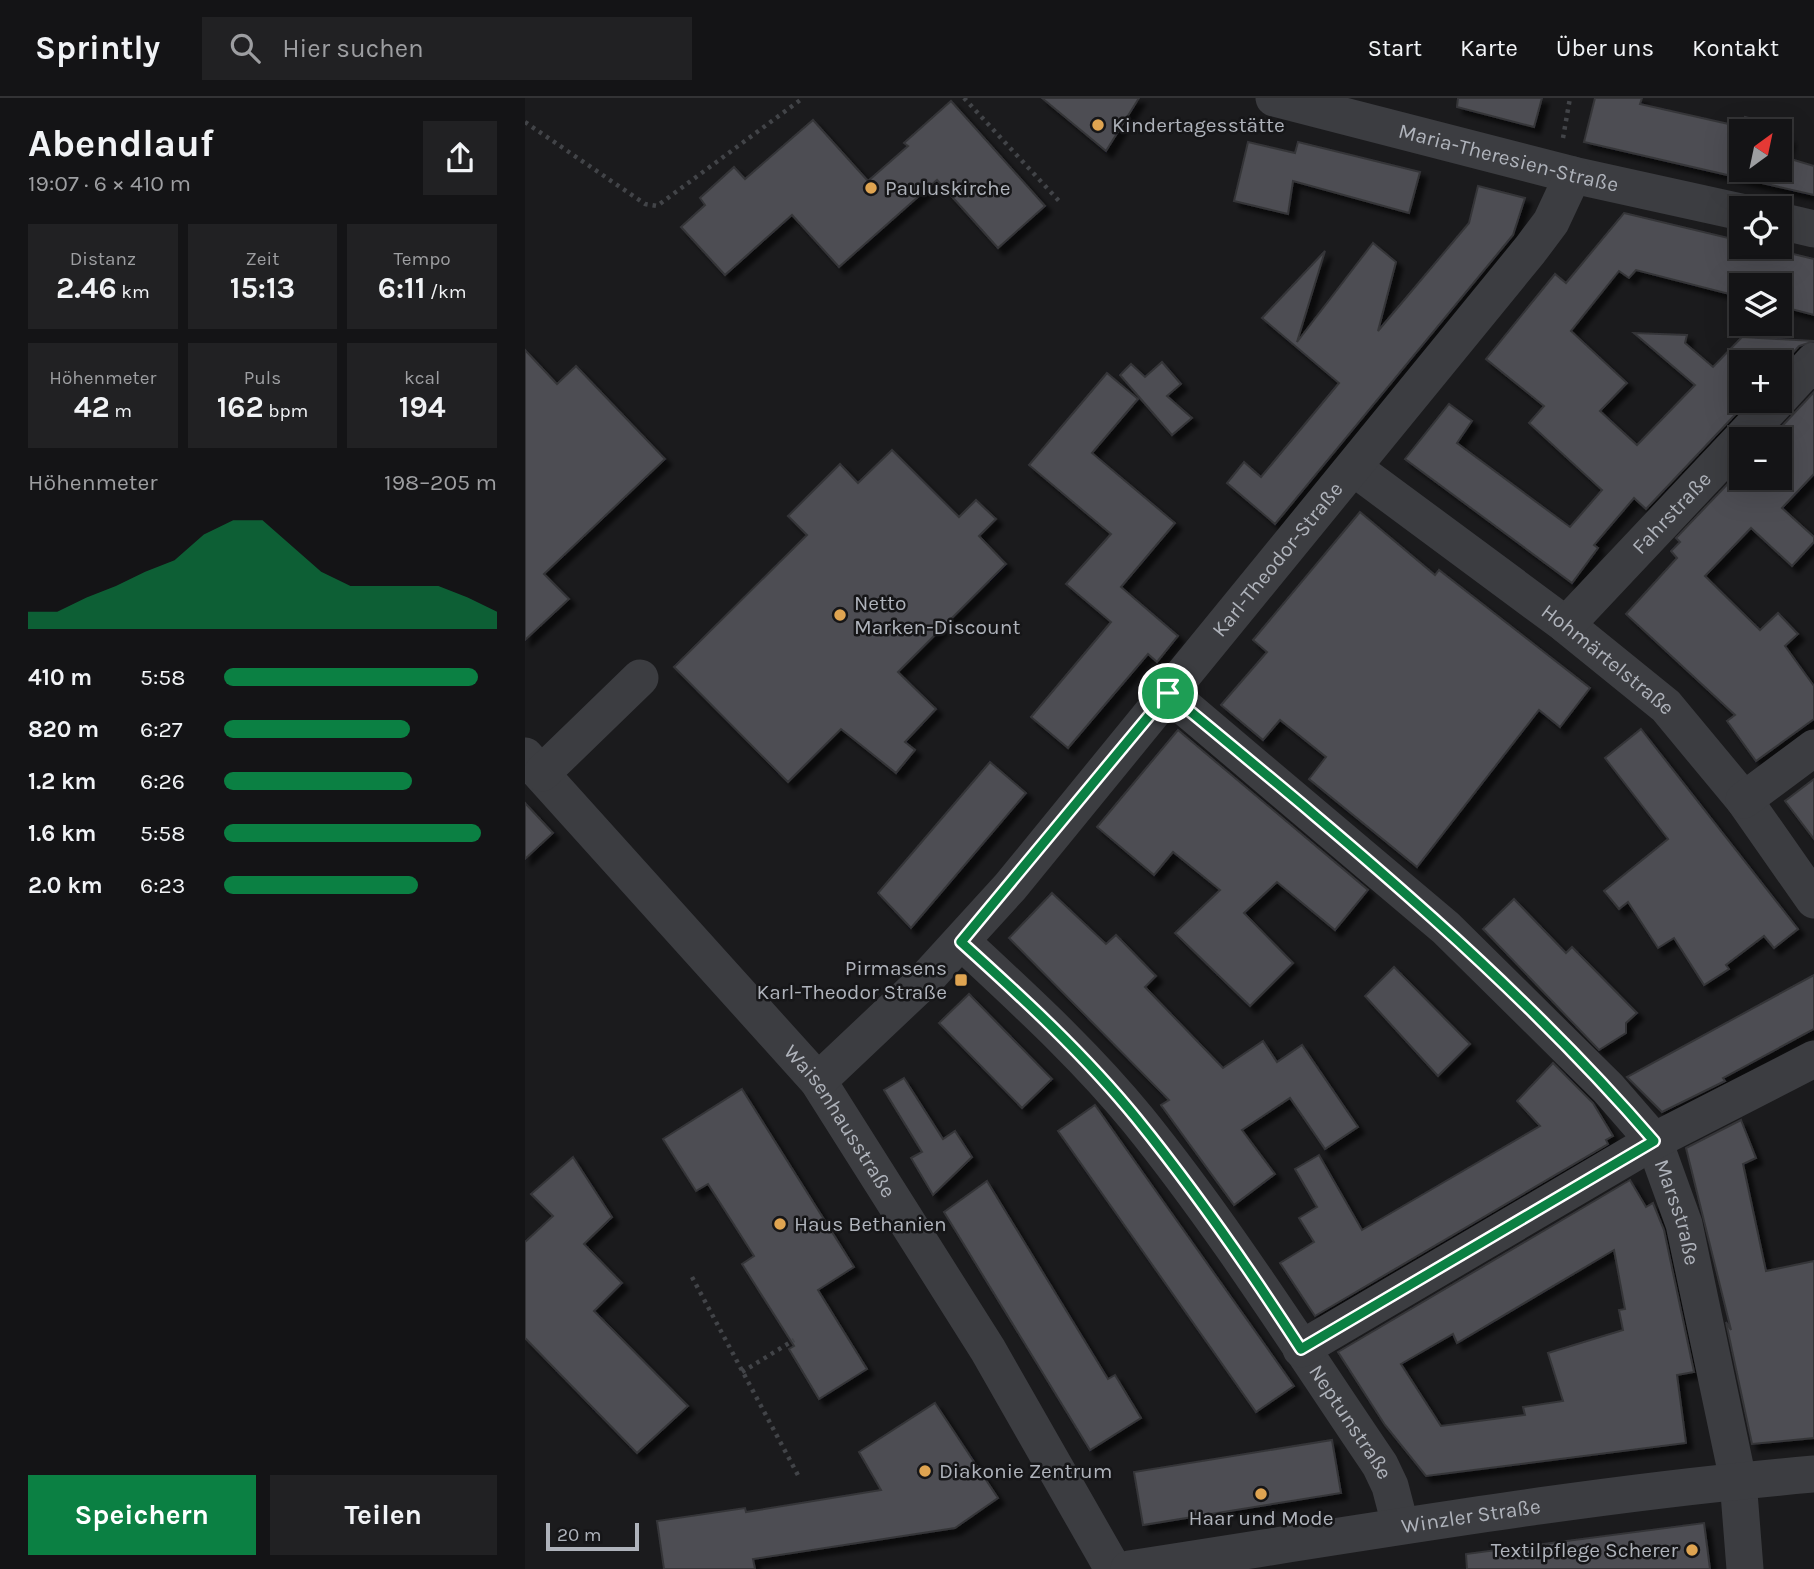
<!DOCTYPE html>
<html lang="de">
<head>
<meta charset="utf-8">
<style>
  :root { --surface:#141416; --page:#212123; --text:#f1f3f6; --muted:#9d9ea1; --line:#333335; --accent:#0b8043 }
  body { margin:0; font-family:Karla,sans-serif; background:var(--page); color:var(--text); height:100vh; display:flex; flex-direction:column; font-size:26px; white-space:nowrap }
  * { box-sizing:border-box; margin:0 }
  p { font-size:23px; color:var(--muted) }
  .icon { flex:none; width:38px; height:38px; fill:none; stroke:currentColor; stroke-width:2; stroke-linecap:round; stroke-linejoin:round }
  .map { position:relative; flex:1; overflow:hidden }
  .drawer { display:flex; flex-direction:column; background:var(--surface); width:525px }
  .drawer>* { flex:none }
  .needle { width:46px; rotate:33deg }
  .fabs { position:absolute; left:1204px; top:21px; display:grid; gap:14px }
  .fabs a { display:grid; place-items:center; width:63px; height:63px; border-radius:0px; background:var(--surface); box-shadow:0 7px 28px #0002,0 0 0 2px var(--line); font-size:35px }
  .scale { position:absolute; left:21px; bottom:18px; width:93px; box-sizing:border-box; padding-left:7px; border:4px solid #afb3bb; border-top:0; font-size:19px; line-height:24px; white-space:nowrap; color:#afb3bb; -webkit-text-stroke:5px #161618; paint-order:stroke }
  .pin { position:absolute; display:grid; place-items:center; width:60px; height:60px; color:#fff; margin:-30px; border:4px solid #fff; border-radius:50%; box-shadow:0 2px 7px #0007 }
  .round { display:grid; place-items:center; flex:none; width:74px; height:74px; border-radius:0px; background:var(--page) }
  .headline { display:flex; align-items:center; justify-content:space-between; height:119px; padding:0 28px }
  h1 { font-size:38px; font-weight:700; line-height:52px }
  .metrics { display:grid; grid-template-columns:repeat(3,1fr); gap:10px; height:119px; padding:7px 28px }
  .metrics div { display:grid; align-content:center; border-radius:0px; background:var(--page); text-align:center }
  .metrics b { font-size:30px; font-weight:700 }
  .metrics small { font-size:19px; font-weight:400 }
  .metrics p { font-size:19px }
  .chart { height:196px; padding:14px 28px }
  .chart p { display:flex; justify-content:space-between }
  .chart svg { width:100%; height:126px; margin-top:7px; fill:var(--accent); opacity:.7 }
  .cta { display:flex; gap:14px; margin-top:auto; padding:14px 28px }
  .cta a { flex:1; height:80px; border-radius:0px; background:var(--accent); color:#fff; font-size:28px; font-weight:700; line-height:80px; text-align:center }
  .cta a+a { background:var(--page); color:var(--text) }
  ul { padding:0 28px; list-style:none; font-size:23px }
  li { display:grid; grid-template-columns:112px 84px 1fr; align-items:center; height:52px }
  li i { height:18px; border-radius:9px; background:var(--accent) }
  header { display:flex; align-items:center; gap:42px; box-sizing:border-box; height:98px; padding:0 35px; background:var(--surface); border-bottom:2px solid var(--line) }
  header strong { font-size:33px }
  nav { display:flex; gap:38px; margin-inline-start:auto; font-size:24px }
  .search { width:490px; height:63px; background:var(--page); display:flex; align-items:center; gap:18px; box-sizing:border-box; padding:0 24px; border-radius:0px; color:var(--muted); font-size:26px }
  main { display:flex; flex:1; min-height:0 }
  .map>svg:first-child { display:block }
  .building { fill:#4d4e52; stroke:#353539; stroke-width:2; fill-rule:evenodd; filter:url(#shadow) }
  .lines { fill:none; stroke-linecap:round; stroke-linejoin:round }
  .path { stroke:#424448; stroke-width:4.5; stroke-dasharray:3.5 5; stroke-linecap:butt }
  .minor { stroke:#3c3d41; stroke-width:37 }
  .route-casing { stroke:#fff; stroke-width:14 }
  .route { stroke:#0b8043; stroke-width:9 }
  .poi-dot { fill:#dfa451; stroke:#161618; stroke-width:2.5 }
  .labels { text-anchor:middle; stroke-width:5; stroke-linejoin:round; paint-order:stroke }
  .poi-label { font-size:21px; fill:#afb3bb; stroke:#161618; text-anchor:start }
  .street-label { font-size:21px; fill:#afb3bb; stroke:#161618 }
</style>
</head>
<body>
<header>
<strong>Sprintly</strong>
<div class="search"><svg class="icon" aria-label="search" viewBox="0 0 24 24"><circle cx="10" cy="10" r="6"/><path d="M15 15l6 6"/></svg>Hier suchen</div>
<nav><a>Start</a><a>Karte</a><a>Über uns</a><a>Kontakt</a></nav>
</header>
<main>
<section class="drawer">
<div class="headline"><div><h1>Abendlauf</h1><p>19:07 · 6 × 410 m</p></div><a class="round"><svg class="icon" aria-label="share" viewBox="0 0 24 24"><path d="M12 15V3M7 8l5-5 5 5M5 13v7h14v-7"/></svg></a></div>
<div class="metrics">
<div><p>Distanz</p><b>2.46<small> km</small></b></div>
<div><p>Zeit</p><b>15:13</b></div>
<div><p>Tempo</p><b>6:11<small> /km</small></b></div>
</div>
<div class="metrics">
<div><p>Höhenmeter</p><b>42<small> m</small></b></div>
<div><p>Puls</p><b>162<small> bpm</small></b></div>
<div><p>kcal</p><b>194</b></div>
</div>
<div class="chart"><p><span>Höhenmeter</span>198–205 m</p>
<svg viewBox="0 0 160 44" preserveAspectRatio="none"><path d="M0 44V38L10 38L20 33L30 29L40 24L50 20L60 11L70 6L80 6L90 15L100 24L110 29L120 29L130 29L140 29L150 33L160 38V44z"/></svg>
</div>
<ul>
<li><b>410 m</b>5:58<i style="width:93%"></i></li>
<li><b>820 m</b>6:27<i style="width:68%"></i></li>
<li><b>1.2 km</b>6:26<i style="width:69%"></i></li>
<li><b>1.6 km</b>5:58<i style="width:94%"></i></li>
<li><b>2.0 km</b>6:23<i style="width:71%"></i></li>
</ul>
<div class="cta"><a>Speichern</a><a>Teilen</a></div>
</section>
<div class="map">
<svg width="1289" height="1471" viewBox="0 0 1289 1471">
  <defs>
    <filter id="shadow"><feDropShadow dx="6" dy="6" stdDeviation="2" flood-color="#0009"/></filter>
  </defs>
  <rect width="100%" height="100%" fill="#1b1b1d"/>
  <g class="building">
    <polygon points="517,0 614,0 581,53"/>
    <polygon points="933,0 1017,0 1009,29 932,9"/>
    <polygon points="1070,0 1117,0 1115,6 1217,29 1220,19 1253,28 1251,33 1216,33 1216,72 1255,72 1255,38 1264,41 1259,59 1289,68 1289,97 1059,44"/>
    <polygon points="426,3 520,108 473,150 412,82 314,169 267,117 200,177 156,129 180,107 175,100 209,69 220,81 288,22 343,83 383,48 379,45"/>
    <polygon points="723,44 770,55 773,44 895,74 884,115 768,83 763,116 709,103"/>
    <polygon points="953,88 1000,100 988,137 750,426 702,385 719,364 736,379 814,285 737,220 800,153 772,244 848,145 871,164 853,233 944,125"/>
    <polygon points="1099,115 1216,143 1216,149 1239,149 1289,161 1289,217 1255,208 1255,187 1216,187 1216,199 1111,172 1104,180 1094,173 1046,233 1102,285 1075,313 1112,347 1170,287 1109,235 1162,237 1160,245 1188,269 1217,239 1289,243 1274,248 1255,269 1255,264 1216,264 1216,303 1223,303 1121,411 1109,400 1069,447 1073,450 1047,485 880,361 924,306 947,323 932,345 1045,429 1077,392 1004,325 1019,308 961,261 1030,176 1041,185"/>
    <polygon points="0,252 32,286 51,268 140,361 19,476 44,501 0,542"/>
    <polygon points="637,264 656,286 642,298 667,320 647,337 595,277 606,266 620,279"/>
    <polygon points="582,275 613,301 567,355 650,425 596,489 653,538 632,564 623,556 543,650 506,619 586,524 541,486 586,436 504,367"/>
    <polygon points="1289,294 1289,376 1257,410 1289,439 1289,444 1267,468 1226,430 1180,478 1235,532 1253,515 1273,536 1260,548 1289,588 1289,621 1231,663 1202,623 1210,617 1101,516 1152,460 1146,453 1155,444 1151,440 1216,372 1216,380 1255,380 1255,341 1245,341"/>
    <polygon points="367,352 434,419 451,402 471,421 454,438 481,466 373,574 411,611 380,644 390,652 371,675 316,631 263,684 149,569 282,437 263,418 315,366 333,385"/>
    <polygon points="835,414 910,477 914,472 1065,590 1035,629 1014,612 892,769 784,681 801,659 755,622 738,642 696,607 742,554 728,542"/>
    <polygon points="1116,631 1273,831 1249,850 1239,838 1201,867 1204,871 1179,887 1149,840 1133,850 1103,804 1094,811 1079,793 1143,741 1080,660"/>
    <polygon points="653,632 843,792 810,832 752,784 719,815 768,865 725,908 650,835 695,792 648,754 629,777 572,729"/>
    <polygon points="465,664 501,695 386,830 353,795"/>
    <polygon points="1289,681 1289,741 1260,703"/>
    <polygon points="0,705 28,735 0,761"/>
    <polygon points="527,795 581,846 591,837 631,878 620,889 698,970 738,943 752,964 777,947 833,1029 800,1051 765,1000 717,1032 750,1076 709,1107 636,1007 644,1002 484,840"/>
    <polygon points="989,801 1041,855 1047,849 1112,915 1101,925 1101,935 1074,952 958,831"/>
    <polygon points="869,869 945,946 913,978 840,898"/>
    <polygon points="1289,877 1289,931 1198,980 1200,983 1137,1014 1102,979"/>
    <polygon points="444,896 527,981 497,1010 414,925"/>
    <polygon points="1028,965 1068,1005 1088,1038 1081,1042 1083,1046 790,1218 755,1165 789,1144 774,1120 792,1109 770,1071 794,1057 837,1132 1015,1028 992,1003"/>
    <polygon points="379,980 418,1041 430,1033 447,1059 408,1097 386,1060 397,1054 359,992"/>
    <polygon points="217,991 329,1169 293,1192 342,1271 294,1301 264,1251 269,1248 217,1166 229,1158 183,1086 171,1093 138,1041"/>
    <polygon points="570,1007 769,1288 731,1314 533,1033"/>
    <polygon points="1216,1022 1231,1060 1218,1066 1241,1173 1289,1163 1289,1340 1227,1346 1201,1224 1206,1232 1161,1050"/>
    <polygon points="48,1059 87,1119 59,1146 97,1185 69,1213 163,1308 112,1355 0,1240 0,1144 28,1118 6,1096"/>
    <path d="M1105,1082L1121,1109L1128,1105L1139,1132L1169,1274L1152,1277L1161,1345L901,1378L860,1327L813,1254ZM1089,1152L1100,1211L1094,1212L1098,1232L1023,1255L1038,1303L998,1309L1000,1317L916,1328L876,1266L928,1236L932,1245Z"/>
    <polygon points="462,1083 583,1281 590,1277 616,1320 565,1352 419,1114"/>
    <polygon points="410,1305 473,1400 430,1430 228,1461 230,1471 139,1471 132,1423 220,1410 221,1414 356,1392 334,1354"/>
    <polygon points="807,1342 816,1395 618,1427 609,1374"/>
    <polygon points="1179,1425 1185,1471 942,1471 941,1456"/>
  </g>
  <g class="lines">
    <g class="path">
      <polyline points="439,0 534,103"/>
      <polyline points="0,24 120,106 132,108 278,0"/>
      <polyline points="1038,40 1045,0"/>
      <polyline points="167,1179 274,1379"/>
      <polyline points="217,1274 269,1242"/>
    </g>
    <g class="minor">
      <path id="s1" d="M749,0L1048,77L1216,114"/>
      <polyline points="1255,123 1289,131"/>
      <polyline points="1255,300 1289,263"/>
      <path id="s2" d="M829,370L1041,527L1141,608L1219,702L1289,802"/>
      <path id="s3" d="M1041,527L1252,303"/>
      <path id="s4" d="M643,595L921,830L1083,990L1129,1043L1159,1126L1213,1382L1220,1471"/>
      <path id="s5" d="M0,658L293,983L463,1252L588,1471"/>
      <polyline points="17,675 115,580"/>
      <polyline points="1219,702 1289,650"/>
      <path id="s6" d="M437,844C498,901 560,957 613,1022C701,1131 776,1251 855,1367L865,1388L875,1426"/>
      <path id="s7" d="M293,983L402,880L485,789L1005,152L1026,124L1048,77"/>
      <polyline points="776,1251 1129,1043 1289,961"/>
      <path id="s8" d="M604,1471C832,1436 1059,1396 1289,1376"/>
    </g>
  </g>
  <g class="lines">
    <defs>
      <path id="route" d="M643,595C813,736 984,875 1129,1043L776,1251C725,1172 671,1094 612,1021C560,957 498,900 436,844Z"/>
    </defs>
    <use href="#route" class="route-casing"/>
    <use href="#route" class="route"/>
  </g>
  <g class="poi-dot">
    <circle cx="573" cy="27" r="7"/>
    <circle cx="346" cy="90" r="7"/>
    <circle cx="315" cy="517" r="7"/>
    <rect x="429" y="875" width="14" height="14" rx="3.5"/>
    <circle cx="255" cy="1126" r="7"/>
    <circle cx="400" cy="1373" r="7"/>
    <circle cx="736" cy="1396" r="7"/>
    <circle cx="1167" cy="1452" r="7"/>
  </g>
  <g class="labels">
    <g class="poi-label">
      <text x="587" y="34">Kindertagesstätte</text>
      <text x="360" y="97">Pauluskirche</text>
      <text x="329" y="512">Netto<tspan x="329" dy="24">Marken-Discount</tspan></text>
      <text x="422" y="877" text-anchor="end">Pirmasens<tspan x="422" dy="24">Karl-Theodor Straße</tspan></text>
      <text x="269" y="1133">Haus Bethanien</text>
      <text x="414" y="1380">Diakonie Zentrum</text>
      <text x="736" y="1427" text-anchor="middle">Haar und Mode</text>
      <text x="1153" y="1459" text-anchor="end">Textilpflege Scherer</text>
    </g>
    <g class="street-label">
      <text dy="7" stroke="none"><textPath href="#s1" startOffset="242">Maria-Theresien-Straße</textPath></text>
      <text dy="7" stroke="none"><textPath href="#s3" startOffset="154">Fahrstraße</textPath></text>
      <text dy="7" stroke="none"><textPath href="#s7" startOffset="696">Karl-Theodor-Straße</textPath></text>
      <text dy="7" stroke="none"><textPath href="#s2" startOffset="318">Hohmärtelstraße</textPath></text>
      <text dy="7" stroke="none"><textPath href="#s5" startOffset="483">Waisenhausstraße</textPath></text>
      <text dy="7" stroke="none"><textPath href="#s4" startOffset="737">Marsstraße</textPath></text>
      <text dy="7" stroke="none"><textPath href="#s6" startOffset="620">Neptunstraße</textPath></text>
      <text dy="7" stroke="none"><textPath href="#s8" startOffset="346">Winzler Straße</textPath></text>
    </g>
  </g>
</svg>
<div class="fabs">
<a><svg class="needle" viewBox="-14 -14 28 28"><path d="M0-13l5 13h-10z" fill="#e53935"/><path d="M0 13l5-13h-10z" fill="#9d9ea1"/></svg></a>
<a><svg class="icon" aria-label="locate" viewBox="0 0 24 24"><circle cx="12" cy="12" r="6"/><path d="M12 2v4M12 18v4M2 12h4M18 12h4"/></svg></a>
<a><svg class="icon" aria-label="layers" viewBox="0 0 24 24"><path d="M12 4l9 5-9 5-9-5zM3 14l9 5 9-5"/></svg></a>
<a>+</a>
<a>−</a>
</div>
<div class="scale">20 m</div>
<div class="pin" style="left:643px;top:595px;background:#1e9e55"><svg class="icon" aria-label="arrive" viewBox="0 0 24 24"><path d="M6 21V4h12l-3 4 3 4H6"/></svg></div>
</div>
</main>
</body>
</html>
